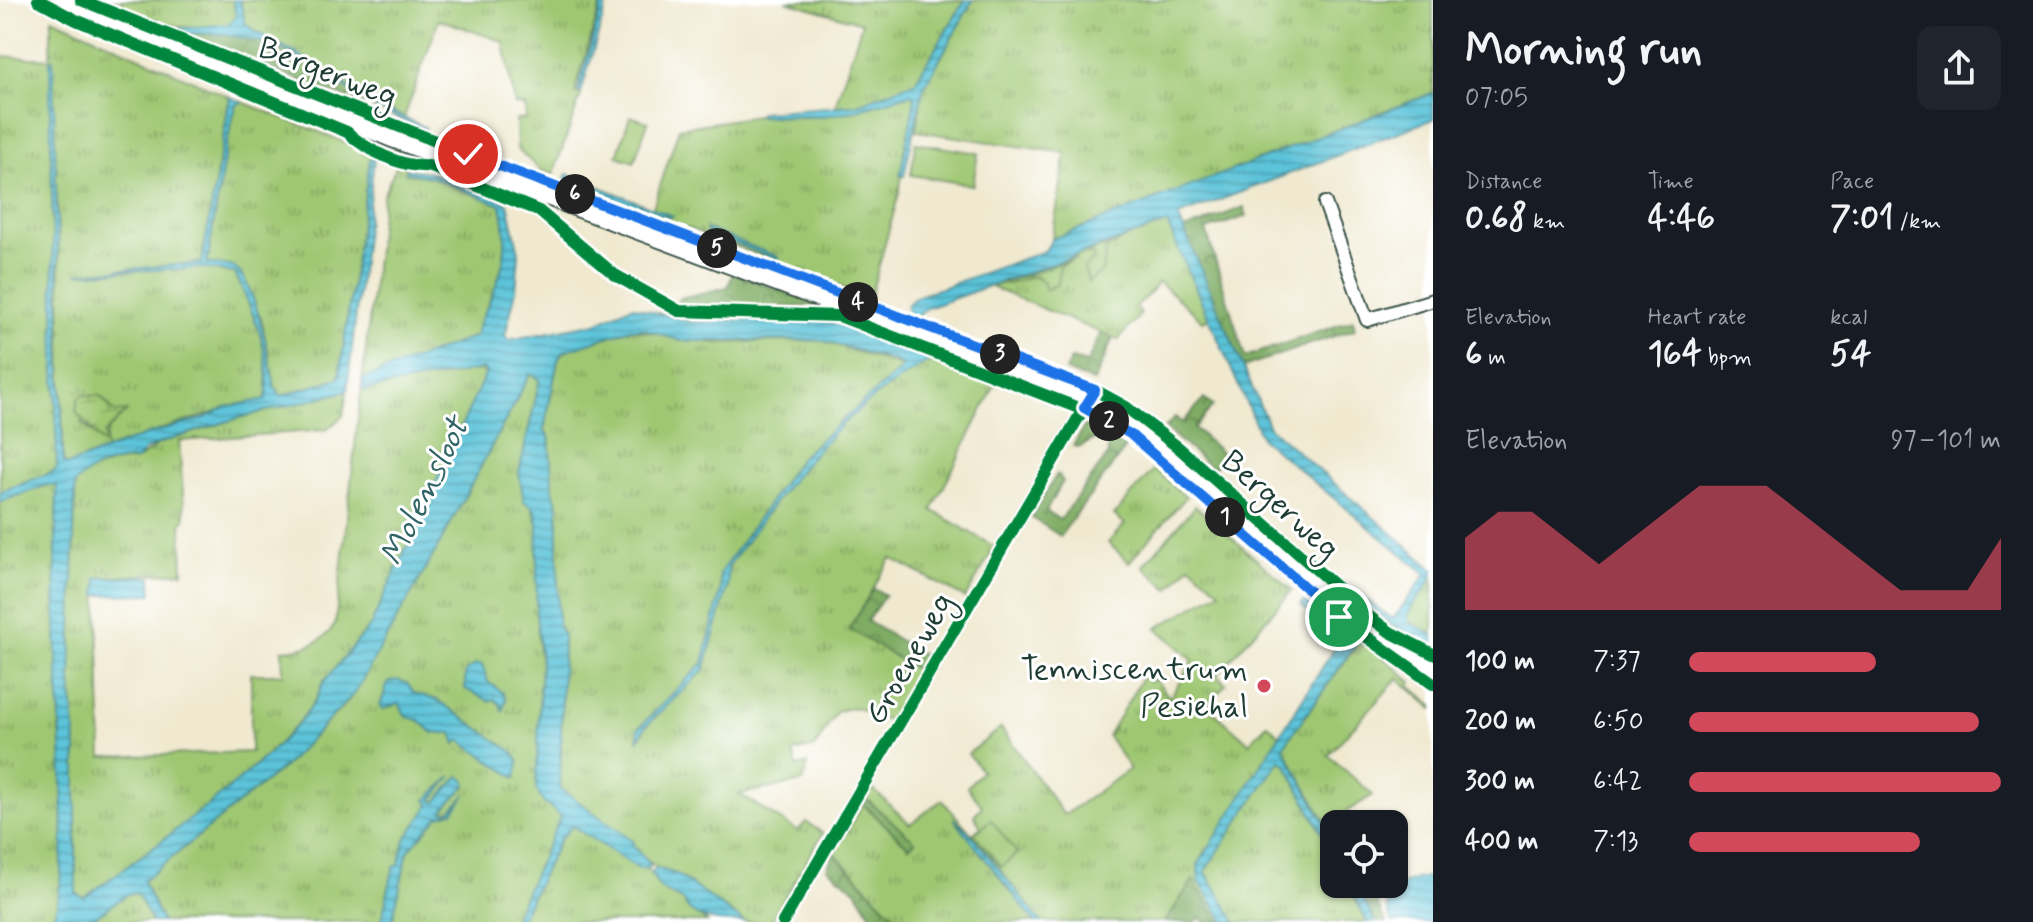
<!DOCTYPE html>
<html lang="en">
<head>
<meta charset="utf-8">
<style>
  :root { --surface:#171b24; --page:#20242c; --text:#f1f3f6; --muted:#9ea1a6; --accent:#d1495b }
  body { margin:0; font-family:Mynerve,sans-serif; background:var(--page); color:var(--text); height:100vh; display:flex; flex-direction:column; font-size:30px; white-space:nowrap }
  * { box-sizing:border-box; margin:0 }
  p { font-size:26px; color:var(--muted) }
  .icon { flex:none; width:44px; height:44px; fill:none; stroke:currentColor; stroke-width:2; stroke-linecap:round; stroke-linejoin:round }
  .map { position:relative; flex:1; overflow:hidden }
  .drawer { display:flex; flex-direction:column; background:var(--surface); width:600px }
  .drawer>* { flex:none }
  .tools { position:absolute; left:1320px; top:810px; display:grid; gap:16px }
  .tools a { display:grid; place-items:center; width:88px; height:88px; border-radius:16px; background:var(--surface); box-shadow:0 2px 6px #0004; font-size:40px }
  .pin { position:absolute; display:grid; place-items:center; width:68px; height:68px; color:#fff; margin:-34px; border:4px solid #fff; border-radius:50%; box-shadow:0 2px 8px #0007 }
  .km { position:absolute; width:40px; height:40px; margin:-20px; border-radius:50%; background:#222; color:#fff; font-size:22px; line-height:40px; text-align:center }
  .round { display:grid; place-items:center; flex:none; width:84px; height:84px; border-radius:16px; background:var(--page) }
  .headline { display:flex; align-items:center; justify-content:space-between; height:136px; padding:0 32px }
  h1 { font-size:44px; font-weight:800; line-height:60px }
  .figures { display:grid; grid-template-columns:repeat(3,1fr); gap:12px; height:136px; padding:8px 32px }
  .figures div { display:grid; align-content:center }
  .figures b { font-size:34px; font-weight:800 }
  .figures small { font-size:22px; font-weight:400 }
  .figures p { font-size:22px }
  .chart { height:224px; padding:16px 32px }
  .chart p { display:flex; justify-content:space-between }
  .chart svg { width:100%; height:144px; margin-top:8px; fill:var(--accent); opacity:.7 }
  ul { padding:0 32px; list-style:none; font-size:26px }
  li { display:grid; grid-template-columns:128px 96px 1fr; align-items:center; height:60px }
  li i { height:20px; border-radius:10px; background:var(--accent) }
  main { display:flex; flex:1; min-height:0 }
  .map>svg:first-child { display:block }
  .grass { fill:url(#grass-tufts); stroke:#5f8253; stroke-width:2; fill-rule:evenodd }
  .forest { fill:url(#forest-crowns); stroke:#4f744c; stroke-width:2 }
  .wetland { fill:url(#wetland-marsh); stroke:#5f8253; stroke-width:2 }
  .garden { fill:#9fc772; stroke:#5f8253; stroke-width:2 }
  .water { fill:url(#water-rules); stroke:#3e8086; stroke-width:2 }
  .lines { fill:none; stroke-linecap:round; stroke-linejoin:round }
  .minor-casing { stroke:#3e574b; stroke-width:16 }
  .major-casing { stroke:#3e574b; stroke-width:20 }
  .minor { stroke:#fff; stroke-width:12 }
  .major { stroke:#fff; stroke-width:16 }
  .cycleway-casing { stroke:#fff; stroke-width:17 }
  .cycleway { stroke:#00873e; stroke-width:12 }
  .route-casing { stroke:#fff; stroke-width:16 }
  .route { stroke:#1a73e8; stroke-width:10 }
  .poi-dot { fill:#d1495b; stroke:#fff; stroke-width:3 }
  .labels { text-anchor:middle; stroke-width:6; stroke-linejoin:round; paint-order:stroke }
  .street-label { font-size:32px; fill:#1f3d34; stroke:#fff }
  .poi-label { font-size:32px; fill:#1f3d34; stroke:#fff; text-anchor:end }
  .water-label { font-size:34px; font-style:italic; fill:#316566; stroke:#fff }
</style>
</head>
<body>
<main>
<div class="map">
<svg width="1433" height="922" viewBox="0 0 1433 922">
  <defs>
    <pattern id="grass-tufts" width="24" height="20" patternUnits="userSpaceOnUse" patternTransform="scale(2)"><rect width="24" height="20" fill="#9fc772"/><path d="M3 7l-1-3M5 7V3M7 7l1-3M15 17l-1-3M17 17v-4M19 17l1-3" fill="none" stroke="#81a35e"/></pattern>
    <pattern id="forest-crowns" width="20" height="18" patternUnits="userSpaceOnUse" patternTransform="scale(2)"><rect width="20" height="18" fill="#7fac64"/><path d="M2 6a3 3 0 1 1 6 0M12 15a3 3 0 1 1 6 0" fill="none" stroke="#678d53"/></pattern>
    <pattern id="wetland-marsh" width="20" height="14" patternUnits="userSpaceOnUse" patternTransform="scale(2)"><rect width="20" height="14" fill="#9fc772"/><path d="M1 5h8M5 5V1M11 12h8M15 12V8" fill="none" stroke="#81a35e"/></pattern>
    <pattern id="water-rules" width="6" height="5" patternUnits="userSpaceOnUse" patternTransform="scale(2)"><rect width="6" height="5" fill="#5cc3d9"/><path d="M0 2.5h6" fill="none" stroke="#4ba0b1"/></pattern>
  </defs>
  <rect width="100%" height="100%" fill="#fff"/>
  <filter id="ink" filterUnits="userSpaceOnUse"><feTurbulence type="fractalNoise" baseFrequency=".0125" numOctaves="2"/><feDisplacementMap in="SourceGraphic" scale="16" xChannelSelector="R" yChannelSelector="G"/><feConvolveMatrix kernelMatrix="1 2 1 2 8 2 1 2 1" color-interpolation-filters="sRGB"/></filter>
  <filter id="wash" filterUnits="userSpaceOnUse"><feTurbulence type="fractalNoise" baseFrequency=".006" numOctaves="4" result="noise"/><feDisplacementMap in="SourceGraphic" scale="32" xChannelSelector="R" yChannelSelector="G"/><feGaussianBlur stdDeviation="1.8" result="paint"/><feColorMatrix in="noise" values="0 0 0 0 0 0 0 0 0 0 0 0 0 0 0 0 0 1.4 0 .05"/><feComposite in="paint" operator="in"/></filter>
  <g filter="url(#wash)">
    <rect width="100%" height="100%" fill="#f0e9d0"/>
    <g class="grass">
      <path d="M106,0H233L236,16L230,24C180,36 150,18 106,0Z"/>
      <polygon points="240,0 602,0 575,92 581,95 553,175 540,170 517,149 516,120 526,119 525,106 515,105 504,42 439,19 404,118 254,31 245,23"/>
      <polygon points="965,0 915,82 855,105 835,106 862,23 786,1"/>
      <polygon points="973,0 1433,0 1433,93 1052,239 1066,153 916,131 923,89"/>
      <path d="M52,18L230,97L202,263L77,273C111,275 210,259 235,273C253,312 273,355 266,399C199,415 133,438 68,465L63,462L60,274L50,60L57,467L55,471L0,492V56L50,59ZM107,403L115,413H125L109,427L104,444L81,422Z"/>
      <polygon points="911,94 915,99 899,193 870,298 651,214 679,128 757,116 818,117"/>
      <polygon points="242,102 373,153 374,159 370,160 339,378 281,396 275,387 261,318 232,267 207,264 226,147 236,105"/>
      <path d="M398,162L407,169L406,173L431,177L501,205C510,248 505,267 487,307C482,318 477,323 476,336L365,390L473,370L487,372L371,625L322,684C310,739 134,861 84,898L76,893V744L71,680L75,484L83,474L115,462L137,460L160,443L238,418L347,391L343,416L326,430L179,441L185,519L181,524L183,572L97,578L102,757L251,752V674H283L282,650C305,649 321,644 335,625L383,196Z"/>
      <polygon points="1167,223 1209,318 1203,321 1159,282 1136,308 1141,314 1118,340 991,287"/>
      <path d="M631,329L715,343L821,340L904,367L801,457L720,573L721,590L703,663L638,729V741L645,727L704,670L728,585V567C791,479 833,415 931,360L995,385L932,510L995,547L965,598L891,558L849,629L921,672L892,722L855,707L837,711L815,747L793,752L797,767L808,764L803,782L739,794L798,831L806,822L823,833L770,922H744L676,874L656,868L631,844L560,789L563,636L558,625V505L553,492L549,436L544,430L558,360L564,351Z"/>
      <polygon points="530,374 540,379 519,473 538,524 537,631 541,663 537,789 544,803 562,816 512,922 162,922 143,881 287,764 355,693 439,545"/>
      <polygon points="1154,469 1186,497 1129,562 1108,543 1125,524 1114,515"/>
      <path d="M47,485H57C56,532 55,579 56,626C56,670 75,900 49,922H0V502Z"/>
      <polygon points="1195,506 1292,590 1217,675 1226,684 1206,705 1249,743 1267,724 1281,736 1198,865 1199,881 1225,922 1220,922 1193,881 1165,922 1041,922 971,834 958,823 1035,922 900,922 834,853 863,804 909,847 914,841 866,799 872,788 910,824 942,800 972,834 981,827 974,815 982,806 967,787 982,771 968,754 1001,728 1064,815 1130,769 1108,736 1143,676 1150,682 1153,677 1170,698 1193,660 1157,628 1220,591 1190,565 1169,589 1143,566"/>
      <polygon points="1433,578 1433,635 1407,621 1407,613"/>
      <polygon points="1342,585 1390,624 1433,645 1433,652 1390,630 1339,588"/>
      <polygon points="1361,639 1412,682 1410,686 1433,705 1433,709 1398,678 1328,755 1373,795 1327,824 1283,747"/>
      <polygon points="1281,759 1287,765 1334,856 1334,884 1348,884 1367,922 1236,922 1205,871 1249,800"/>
      <polygon points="572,825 639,869 648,868 660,888 683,900 707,922 519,922 560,839"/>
      <polygon points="137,893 152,922 87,922 128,894"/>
    </g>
    <g class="forest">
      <path d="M175,33C199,34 225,31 249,37C299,50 340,86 384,112Z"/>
      <polygon points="1244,207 1247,216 1206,230 1245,357 1353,320 1355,329 1243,367 1184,230"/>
      <polygon points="733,273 822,306 709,309 677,305 680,298 728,287"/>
      <polygon points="1101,332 1113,338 1094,382 1066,371 1071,359 1087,363"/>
      <polygon points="1204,399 1213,406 1194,428 1225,456 1213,469 1165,428 1175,417 1182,423"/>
      <polygon points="1087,422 1127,446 1060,536 1031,517 1057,474 1063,481 1046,511 1060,520 1108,455 1108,444 1099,437 1080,447 1073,446"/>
      <polygon points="873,589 885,595 867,621 929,658 921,672 849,629"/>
      <polygon points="866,799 915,841 909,847 863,804"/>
      <polygon points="834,853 900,922 873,918 856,890 827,868"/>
      <polygon points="1193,880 1220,922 1204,922 1200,917 1196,922 1165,922"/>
      <polygon points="1356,884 1367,884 1386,922 1375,922"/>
    </g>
    <g class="wetland">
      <polygon points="1120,241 1106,249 1102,272 1088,282 1084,268 1094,259 1093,254 1084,254"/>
      <polygon points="1078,257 1060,266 1058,284 1046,290 1043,281 1032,276 1010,284 1002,283"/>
      <polygon points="83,395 100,396 115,413 127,411 104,434 105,446 76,412 78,399"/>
    </g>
    <g class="garden">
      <polygon points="630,116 648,122 634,162 617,156"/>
      <polygon points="916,143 978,153 973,185 911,175"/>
      <polygon points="991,820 1017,853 1001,867 974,834"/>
    </g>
    <g class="water">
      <polygon points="95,0 106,0 177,29 229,24 236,16 233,0 240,0 245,23 254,31 300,55 381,107 426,128 425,131 384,112 293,54 271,44 225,34 175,33"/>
      <polygon points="603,0 608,0 581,93 578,91"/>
      <polygon points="965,0 973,0 923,89 904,176 900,175 915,99 911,94 853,111 818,117 757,116 760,112 855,105 915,82"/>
      <path d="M53,59L63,462L68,465L145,435L205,418L225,407L266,399C273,355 253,312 235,273L201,268L77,273L202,263L230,97L242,102L236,105L226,147L207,263C214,265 226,264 233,267C256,279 270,363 275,387L281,396L339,378L370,159H374L347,391L238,418L160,443L145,450L137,460C115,459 89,468 75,484L71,680L76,744V893L84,898C134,861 310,739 322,684L371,625L486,372L483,369L364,390L362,387L363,379L476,336C477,323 482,318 487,307C505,267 510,248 501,205L431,177L405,172L407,169L430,172L508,203L519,253L516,290L505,336L509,340L596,323L632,306L691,322L785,318L829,322L892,343L898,342L908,314L907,305L916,297L1045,251L1052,239L1433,93V119L1178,216L1269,427L1433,569C1433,590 1407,601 1408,621L1433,635V645L1390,624L1342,585L1344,583L1393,619L1426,574L1262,439L1167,223L927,308L915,318L907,349L931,360C833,415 791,479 728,567V585L704,670L645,727L638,741V729L703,663L721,590L720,573L801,457L903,367L895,361L821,340L681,341L645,329H631L564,351L558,360L544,430L549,436L553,492L558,505V625L563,636L560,788L634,842L632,844L651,865L648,868L639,869L572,826L560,839L519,922H512L561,816L544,803L536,789L541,663L536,614L538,524L535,510L524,501L519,473L540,379L530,374L439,545L355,693L287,764L143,881L162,922H152L137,893L128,894L87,922H49C75,900 56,671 56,626C55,579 56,532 57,486L47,485L0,502V492L55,471L57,467L50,94V60Z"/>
      <polygon points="567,174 673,216 670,218 564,181"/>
      <polygon points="707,229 779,257 778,260 706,232"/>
      <polygon points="151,577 152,594 97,595 97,578"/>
      <polygon points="1305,600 1357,643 1283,747 1334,839 1334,856 1287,765 1280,760 1205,871 1236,922 1225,922 1199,881 1198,865 1339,641 1301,605"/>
      <polygon points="476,664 482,665 488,682 503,693 506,700 502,712 501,705 494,699 489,701 465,689 465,672"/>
      <polygon points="396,680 407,683 414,693 437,700 513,752 519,762 516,778 464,743 460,740 456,744 452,733 433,733 419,720 406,717 399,703 384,709 380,706 388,683"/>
      <polygon points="452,776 432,800 436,802 459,776 466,781 466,785 442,811 449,812 466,795 453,812 439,816 408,851 392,922 381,922 394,866 399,864 405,840 430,804 426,800"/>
      <polygon points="953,818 971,834 1041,922 1035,922"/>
      <path d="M656,868L676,874L744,922C722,922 693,922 683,901L660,888L651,873Z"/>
      <path d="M1433,876V922H1392C1376,889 1405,880 1433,876Z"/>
      <polygon points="1348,884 1356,884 1375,922 1367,922"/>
    </g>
  </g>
  <g filter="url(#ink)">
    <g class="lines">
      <defs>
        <g id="minor">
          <polyline points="1325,203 1367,320 1433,300"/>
          <polyline points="783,922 1089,399"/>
        </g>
        <polyline id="major" points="59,0 126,32 395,140 1098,403 1144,433 1352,615 1433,670"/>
      </defs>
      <use href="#minor" class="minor-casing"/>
      <use href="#major" class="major-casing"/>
      <use href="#minor" class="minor"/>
      <use href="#major" class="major"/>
      <defs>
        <g id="cycleway">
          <path d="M38,0L76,20L347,132C366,150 402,168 429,166L539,211L615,275L679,311L839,316L1102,417L1130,434L1339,617L1433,684"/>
          <polyline points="81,0 468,154 1095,390 1126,407 1179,448 1370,617 1390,632 1433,654"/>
          <polyline points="783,922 1084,408"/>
        </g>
      </defs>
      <use href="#cycleway" class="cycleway-casing"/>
      <use href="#cycleway" class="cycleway"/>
    </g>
  </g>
  <g class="lines" filter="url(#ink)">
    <defs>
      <polyline id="route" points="468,154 1095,390 1084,408 1130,434 1339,617"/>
    </defs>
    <use href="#route" class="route-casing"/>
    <use href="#route" class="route"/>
  </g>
  <circle class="poi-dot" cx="1264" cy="686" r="8"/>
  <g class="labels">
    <g class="street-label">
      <text transform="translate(328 71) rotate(21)" y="11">Bergerweg</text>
      <text transform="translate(1281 504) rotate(42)" y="11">Bergerweg</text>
      <text transform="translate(908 658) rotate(-60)" y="11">Groeneweg</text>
    </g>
    <g class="poi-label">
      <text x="1248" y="679">Tenniscentrum<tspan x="1248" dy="37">Pesiehal</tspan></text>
    </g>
    <g class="water-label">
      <text transform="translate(423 491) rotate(-64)" y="12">Molensloot</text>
    </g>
  </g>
</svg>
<div class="tools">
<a><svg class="icon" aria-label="locate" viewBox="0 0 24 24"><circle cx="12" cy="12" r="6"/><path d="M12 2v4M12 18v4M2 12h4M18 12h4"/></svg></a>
</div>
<div class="pin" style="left:1339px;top:617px;background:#1e9e55"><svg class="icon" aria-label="arrive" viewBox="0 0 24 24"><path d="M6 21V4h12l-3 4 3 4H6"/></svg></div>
<div class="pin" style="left:468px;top:154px;background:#d93025"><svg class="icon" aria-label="check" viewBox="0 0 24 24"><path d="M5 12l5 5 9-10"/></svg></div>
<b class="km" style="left:1225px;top:517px">1</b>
<b class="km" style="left:1109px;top:421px">2</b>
<b class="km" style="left:1000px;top:354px">3</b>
<b class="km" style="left:858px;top:302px">4</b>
<b class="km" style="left:717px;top:248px">5</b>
<b class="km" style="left:575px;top:194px">6</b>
</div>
<section class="drawer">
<div class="headline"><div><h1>Morning run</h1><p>07:05</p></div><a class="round"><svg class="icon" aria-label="share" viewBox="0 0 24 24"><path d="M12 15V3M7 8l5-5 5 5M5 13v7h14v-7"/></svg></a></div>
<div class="figures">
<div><p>Distance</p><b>0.68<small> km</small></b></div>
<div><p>Time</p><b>4:46</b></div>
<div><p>Pace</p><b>7:01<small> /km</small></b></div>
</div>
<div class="figures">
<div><p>Elevation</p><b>6<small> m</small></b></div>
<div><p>Heart rate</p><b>164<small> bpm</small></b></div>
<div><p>kcal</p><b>54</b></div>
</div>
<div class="chart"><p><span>Elevation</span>97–101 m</p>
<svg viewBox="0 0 160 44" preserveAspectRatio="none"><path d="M0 44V22L10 14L20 14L30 22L40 30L50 22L60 14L70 6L80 6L90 6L100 14L110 22L120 30L130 38L140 38L150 38L160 22V44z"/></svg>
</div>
<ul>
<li><b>100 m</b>7:37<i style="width:60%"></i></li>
<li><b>200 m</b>6:50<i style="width:93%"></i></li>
<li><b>300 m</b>6:42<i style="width:100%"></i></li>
<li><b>400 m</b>7:13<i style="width:74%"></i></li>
</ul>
</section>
</main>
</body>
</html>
